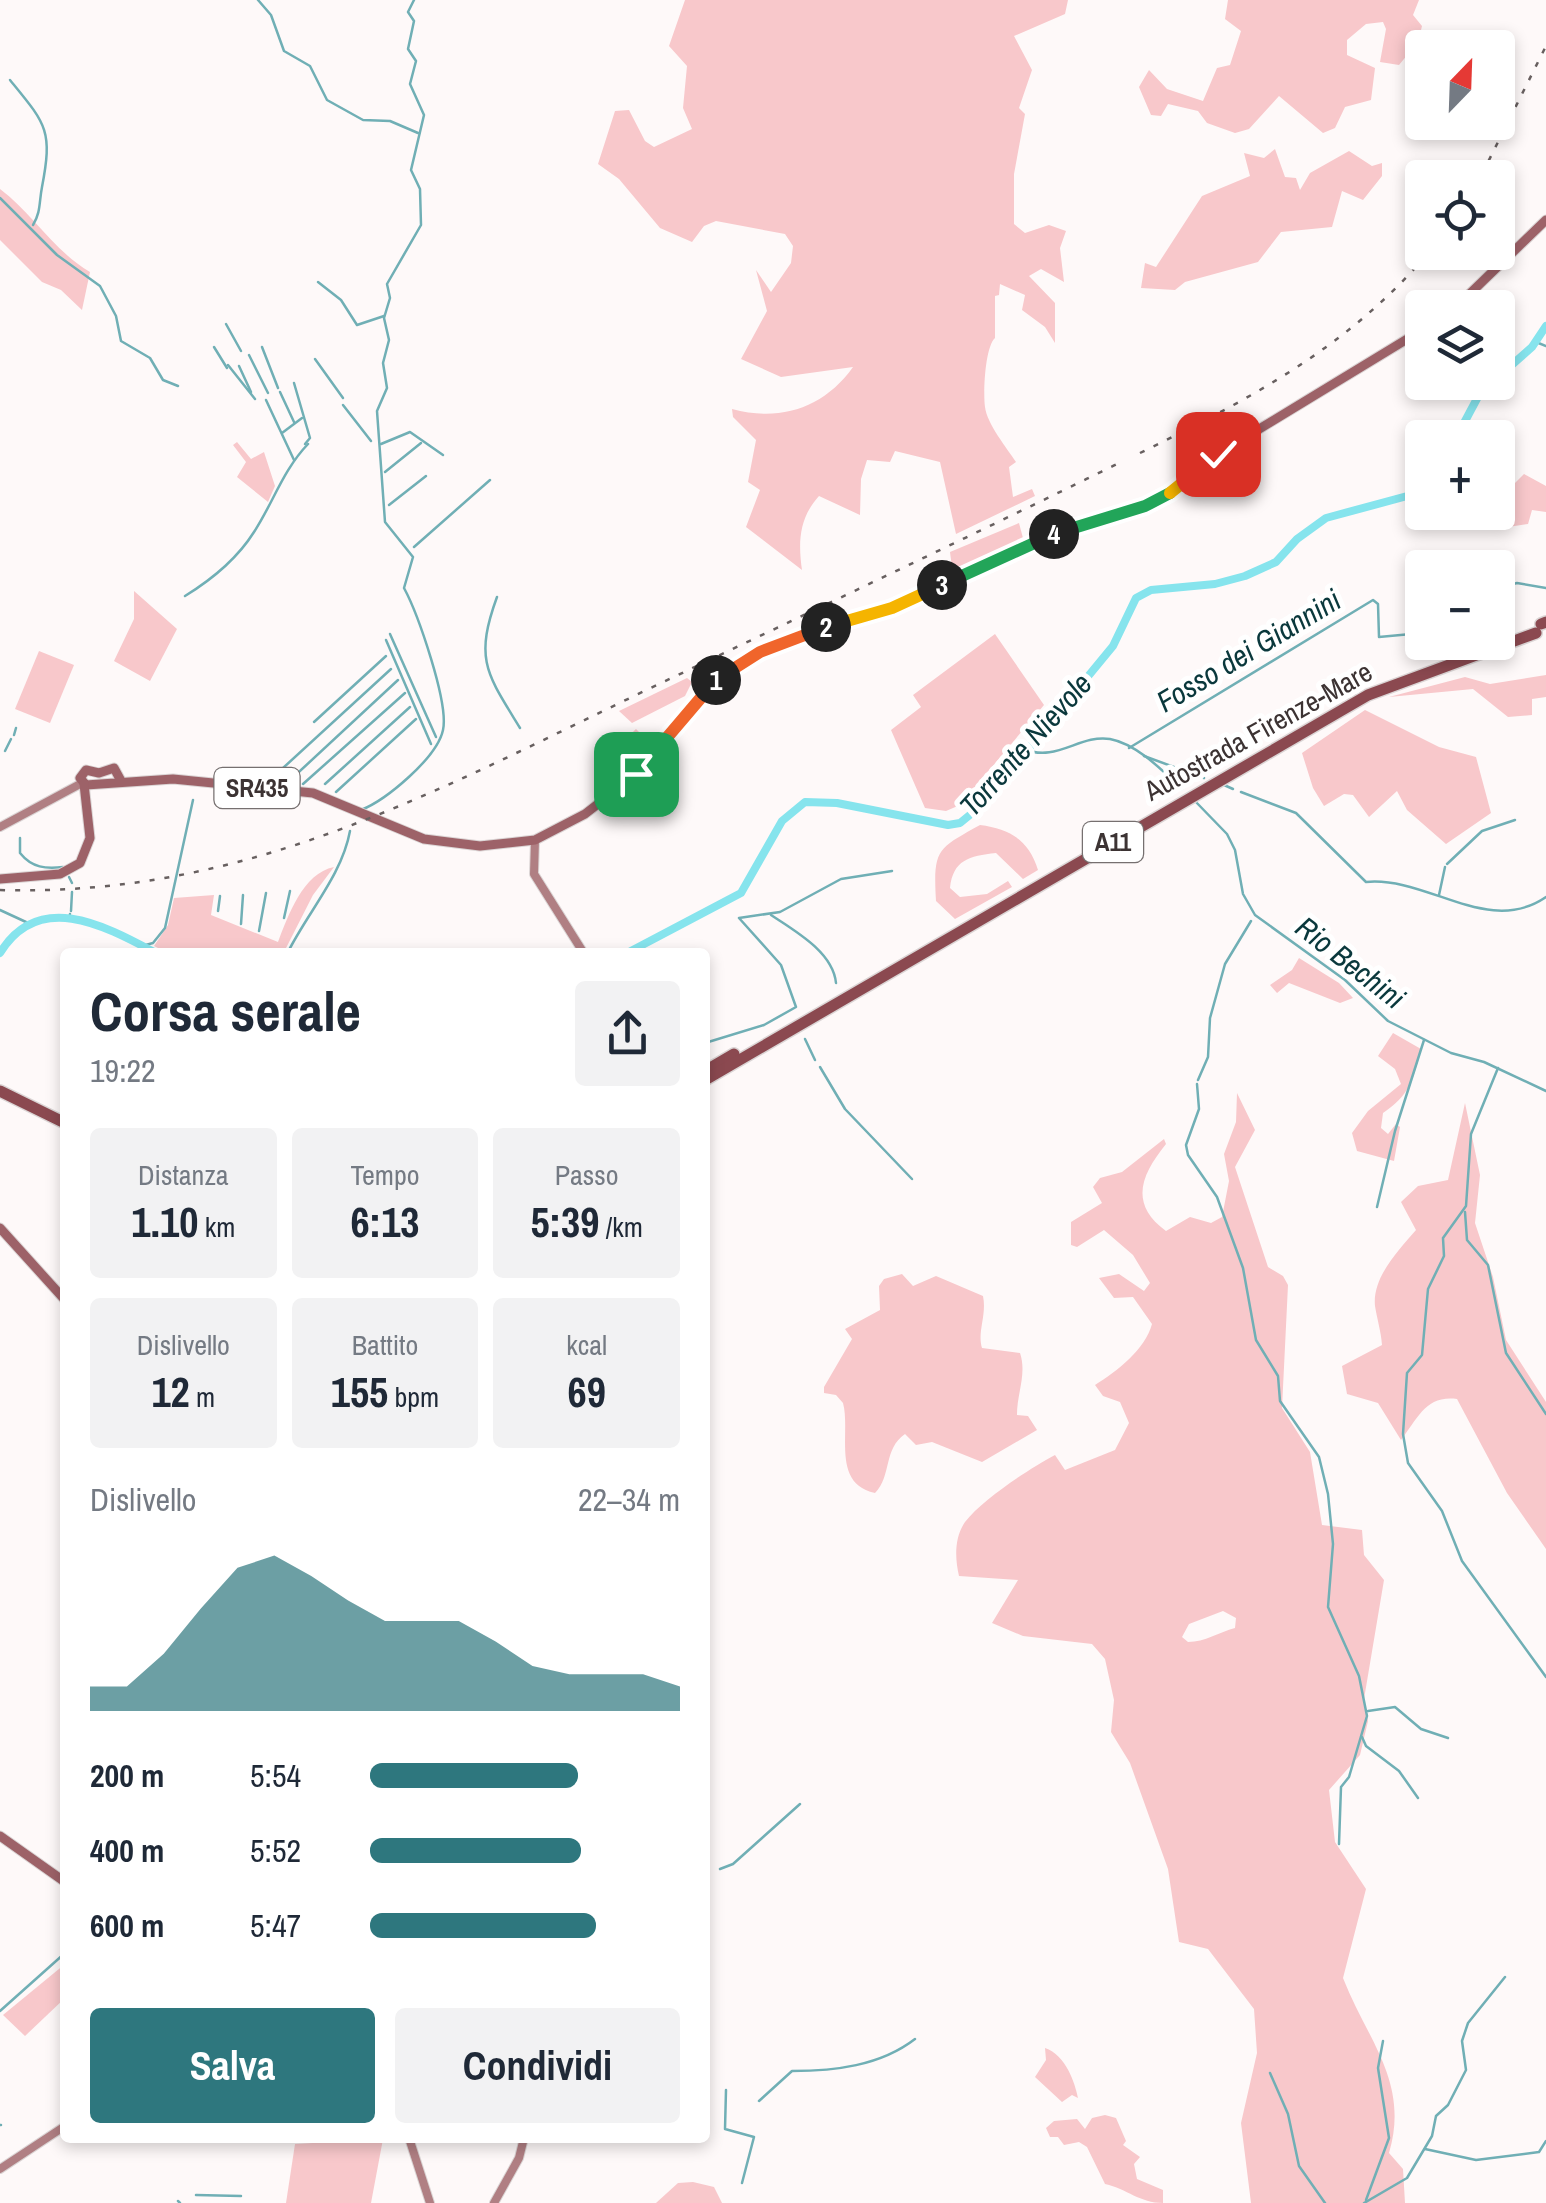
<!DOCTYPE html>
<html lang="it">
<head>
<meta charset="utf-8">
<style>
  :root { --surface:#fff; --page:#f2f2f3; --text:#1f2937; --muted:#747a83; --accent:#2e777e }
  body { margin:0; font-family:"Archivo Narrow",sans-serif; background:var(--page); color:var(--text); height:100vh; display:flex; flex-direction:column; font-size:38px; white-space:nowrap }
  * { box-sizing:border-box; margin:0 }
  p { font-size:32px; color:var(--muted) }
  .icon { flex:none; width:55px; height:55px; fill:none; stroke:currentColor; stroke-width:2; stroke-linecap:round; stroke-linejoin:round }
  .map { position:relative; flex:1; overflow:hidden }
  .sheet { position:absolute; left:60px; top:948px; width:650px; height:1195px; display:flex; flex-direction:column; background:var(--surface); border-radius:10px; box-shadow:0 5px 15px #0003 }
  .sheet>* { flex:none }
  .needle { width:65px; rotate:23deg }
  .tools { position:absolute; left:1405px; top:30px; display:grid; gap:20px }
  .tools a { display:grid; place-items:center; width:110px; height:110px; border-radius:10px; background:var(--surface); box-shadow:0 5px 15px #0003; font-size:50px }
  .pin { position:absolute; display:grid; place-items:center; width:85px; height:85px; color:#fff; margin:-42px; border-radius:20px; box-shadow:0 5px 15px #0006 }
  .km { position:absolute; width:50px; height:50px; margin:-25px; border-radius:50%; background:#222; color:#fff; font-size:28px; line-height:50px; text-align:center }
  .round { display:grid; place-items:center; flex:none; width:105px; height:105px; border-radius:10px; background:var(--page) }
  .overview { display:flex; align-items:center; justify-content:space-between; height:170px; padding:0 30px }
  h1 { font-size:55px; font-weight:700; line-height:75px }
  .stats { display:grid; grid-template-columns:repeat(3,1fr); gap:15px; height:170px; padding:10px 30px }
  .stats div { display:grid; align-content:center; border-radius:10px; background:var(--page); text-align:center }
  .stats b { font-size:42px; font-weight:700 }
  .stats small { font-size:28px; font-weight:400 }
  .stats p { font-size:28px }
  .chart { height:280px; padding:20px 30px }
  .chart p { display:flex; justify-content:space-between }
  .chart svg { width:100%; height:180px; margin-top:10px; fill:var(--accent); opacity:.7 }
  .button { display:flex; gap:20px; margin-top:auto; padding:20px 30px }
  .button a { flex:1; height:115px; border-radius:10px; background:var(--accent); color:#fff; font-size:40px; font-weight:700; line-height:115px; text-align:center }
  .button a+a { background:var(--page); color:var(--text) }
  ul { padding:0 30px; list-style:none; font-size:32px }
  li { display:grid; grid-template-columns:160px 120px 1fr; align-items:center; height:75px }
  li i { height:25px; border-radius:12px; background:var(--accent) }
  .map>svg:first-child { display:block }
  .green { fill:#f8c8cb; fill-rule:evenodd }
  .lines { fill:none; stroke-linecap:round; stroke-linejoin:round }
  .stream { stroke:#70afb5; stroke-width:2.5 }
  .river { stroke:#86e4ed; stroke-width:8 }
  .secondary-casing { stroke:#dbd5d5; stroke-width:10 }
  .primary-casing { stroke:#dbd5d5; stroke-width:11 }
  .highway-casing { stroke:#dbd5d5; stroke-width:14 }
  .secondary { stroke:#b07f83; stroke-width:8 }
  .primary { stroke:#9d6268; stroke-width:9 }
  .highway { stroke:#8b4950; stroke-width:11 }
  .rail { stroke:#686060; stroke-width:2.5; stroke-dasharray:5 10; stroke-linecap:butt }
  .split-1-casing { stroke:#fff; stroke-width:20 }
  .split-2-casing { stroke:#fff; stroke-width:20 }
  .split-3-casing { stroke:#fff; stroke-width:20 }
  .split-4-casing { stroke:#fff; stroke-width:20 }
  .split-5-casing { stroke:#fff; stroke-width:20 }
  .split-6-casing { stroke:#fff; stroke-width:20 }
  .split-1 { stroke:#f0652b; stroke-width:12 }
  .split-2 { stroke:#f0652b; stroke-width:12 }
  .split-3 { stroke:#f5b400; stroke-width:12 }
  .split-4 { stroke:#22a559; stroke-width:12 }
  .split-5 { stroke:#22a559; stroke-width:12 }
  .split-6 { stroke:#f5b400; stroke-width:12 }
  .labels { text-anchor:middle; stroke-width:10; stroke-linejoin:round; paint-order:stroke }
  .shield { fill:#fff; stroke:#767070; stroke-width:2.5 }
  .shield-label { font-size:25px; font-weight:bold; fill:#3c3333 }
  .street-label { font-size:28px; fill:#3c3333; stroke:#fff }
  .water-label { font-size:30px; font-style:italic; fill:#0a383c; stroke:#fff }
</style>
</head>
<body>
<div class="map">
<svg width="1546" height="2203" viewBox="0 0 1546 2203">
  <rect width="100%" height="100%" fill="#fef9f9"/>
  <g class="green">
    <path d="M685,0H1068L1065,14L1014,36L1032,70L1019,108L1025,114L1014,174V224L1025,233L1049,225L1066,231L1060,248L1064,282L1041,269L1029,276L1055,303V343L1045,327L1022,310L1025,295L1000,284L999,295L995,296V338C985,347 983,393 985,407C987,424 1007,448 1016,462L1009,467L1013,497L1032,489L1035,496L956,534L940,462L895,451L890,462L867,460L861,479L860,515L819,496C799,518 798,542 802,570L746,527L760,490L748,482L756,440L733,417L732,409C780,422 824,408 853,367L781,377L741,359L767,311L756,270L771,292L791,263L793,246L785,234L716,221L704,226L692,242L660,228L619,179L598,164L615,111L629,110L645,141L654,147L692,129L683,108L687,66L669,46Z"/>
    <polygon points="1228,0 1419,0 1413,15 1422,26 1418,42 1399,65 1380,62 1386,29 1383,22 1366,24 1347,40 1347,55 1375,68 1371,100 1345,107 1335,128 1323,133 1279,96 1249,129 1235,133 1207,123 1198,111 1168,104 1161,116 1151,115 1139,87 1149,70 1167,89 1203,101 1217,68 1230,65 1241,31 1225,19"/>
    <polygon points="1275,149 1285,177 1296,178 1300,190 1310,173 1349,151 1372,166 1382,163 1382,176 1363,200 1342,191 1332,227 1281,232 1258,262 1185,282 1175,290 1141,288 1145,263 1156,267 1202,196 1250,176 1244,153 1264,158"/>
    <path d="M0,189C33,214 54,251 90,272L82,310L61,290L42,282L0,240Z"/>
    <polygon points="237,442 251,459 264,452 275,486 268,502 237,477 246,462 233,445"/>
    <polygon points="1524,474 1546,486 1546,512 1532,510 1528,524 1488,530 1455,521 1438,528 1455,513 1498,512 1498,500"/>
    <polygon points="1019,523 1024,542 953,575 950,552"/>
    <polygon points="134,591 177,629 150,681 114,661 134,619"/>
    <polygon points="995,634 1044,705 960,805 946,811 925,808 891,730 921,707 913,695"/>
    <polygon points="39,651 74,665 50,723 15,709"/>
    <polygon points="1546,675 1546,697 1532,699 1532,715 1508,717 1473,689 1389,697 1465,677 1490,684"/>
    <polygon points="687,678 692,682 685,696 632,723 619,711"/>
    <polygon points="1365,710 1439,747 1476,757 1491,813 1446,844 1407,810 1397,791 1369,817 1353,795 1344,794 1324,806 1313,788 1302,753"/>
    <polygon points="636,729 651,744 628,767 612,752"/>
    <path d="M980,825C1010,829 1029,840 1038,870L1023,879L996,853C969,856 953,860 950,888L960,897L987,894L1008,881L1012,887L955,919L936,901C933,849 937,849 980,825Z"/>
    <path d="M334,867L313,895L284,952H166L154,946L168,925L174,898L214,895L211,915L278,942C288,916 303,873 334,867Z"/>
    <polygon points="1299,958 1339,983 1353,998 1340,1003 1289,983 1277,993 1270,985 1292,970"/>
    <path d="M1393,1033L1421,1049C1414,1079 1409,1096 1383,1113L1381,1128L1388,1134L1396,1124L1400,1127L1394,1161L1357,1151L1352,1133L1368,1111L1401,1084L1395,1069L1378,1056Z"/>
    <path d="M1237,1093L1255,1130L1235,1167L1268,1267L1283,1276L1288,1285L1282,1408L1310,1452L1322,1525L1362,1530L1364,1555L1384,1580L1364,1699L1368,1721L1360,1755L1329,1790L1335,1842L1366,1889L1343,1978C1367,2040 1410,2082 1389,2153L1403,2169L1405,2203H1251L1241,2123L1257,2053L1254,2009L1208,1949L1179,1942L1168,1869L1130,1763L1111,1732L1114,1700L1105,1659L1092,1644L1023,1636L992,1623L1018,1580L959,1576C955,1559 954,1538 965,1522C983,1499 1029,1469 1055,1455L1065,1470L1115,1450L1129,1423L1120,1402L1103,1396L1095,1385C1117,1371 1145,1350 1152,1324L1133,1297L1114,1298L1099,1278L1119,1274L1144,1291L1150,1283L1133,1255L1104,1230L1077,1247L1071,1245V1222L1102,1203L1093,1187L1100,1178L1122,1172L1164,1139L1166,1144C1142,1174 1128,1203 1166,1231L1190,1217L1211,1223L1222,1217L1229,1181L1224,1154L1236,1122ZM1223,1611L1236,1618L1235,1628C1219,1632 1205,1642 1188,1642L1182,1637L1189,1624Z"/>
    <path d="M1465,1103L1480,1175L1475,1223L1493,1277L1506,1340L1546,1402V1549L1507,1493L1457,1399C1426,1395 1418,1418 1401,1440L1378,1403L1347,1394L1342,1366L1382,1345C1381,1331 1377,1319 1375,1306C1372,1277 1399,1250 1416,1230L1401,1202L1418,1186L1448,1180Z"/>
    <path d="M902,1274L913,1286L936,1276L983,1296C987,1315 977,1332 982,1348L1020,1353C1027,1374 1017,1393 1017,1415L1028,1416L1037,1430L982,1462L932,1442L916,1445L905,1434C883,1449 892,1476 875,1493C831,1484 851,1432 843,1403L836,1395L824,1393V1387L852,1339L845,1329L880,1310L879,1286L884,1279Z"/>
    <polygon points="65,1964 65,1998 25,2036 3,2015"/>
    <path d="M1045,2048C1066,2055 1075,2083 1078,2098L1072,2095L1062,2102L1035,2077L1046,2060Z"/>
    <path d="M1105,2115L1116,2118L1126,2141L1123,2145L1140,2157L1134,2164L1137,2179L1163,2190V2203C1140,2203 1127,2189 1105,2184L1087,2147L1079,2142L1064,2145L1058,2137H1050L1046,2128L1054,2121L1077,2119L1085,2129L1092,2118Z"/>
    <polygon points="383,2139 371,2203 286,2203 295,2144"/>
    <polygon points="693,2182 714,2187 722,2203 656,2203 678,2183"/>
  </g>
  <g class="lines">
    <g class="stream">
      <polyline points="258,0 271,15 284,51 310,66 327,100 363,120 390,121 418,133"/>
      <path d="M10,80C46,124 53,130 42,187C39,202 41,212 33,225"/>
      <polyline points="0,198 57,255 100,286 116,316 121,341 150,358 163,380 178,386"/>
      <polyline points="318,282 341,300 357,325 384,316"/>
      <polyline points="226,324 241,351"/>
      <polyline points="1536,342 1546,346"/>
      <polyline points="214,347 227,368"/>
      <polyline points="262,347 278,388"/>
      <polyline points="249,355 268,393"/>
      <polyline points="315,359 343,398"/>
      <polyline points="228,365 255,399"/>
      <polyline points="239,366 251,392"/>
      <polyline points="294,383 310,438 305,444"/>
      <polyline points="280,392 294,422"/>
      <polyline points="266,400 294,460"/>
      <polyline points="343,405 371,441"/>
      <polyline points="282,433 302,418"/>
      <polyline points="381,444 410,432 443,455"/>
      <polyline points="385,472 421,443"/>
      <polyline points="389,505 426,476"/>
      <polyline points="414,547 490,480"/>
      <polyline points="1498,588 1517,583 1546,588"/>
      <path d="M185,596C211,580 237,559 254,532C273,503 283,470 308,444"/>
      <path d="M497,597C474,660 487,674 520,728"/>
      <polyline points="390,634 436,737"/>
      <polyline points="386,640 431,744"/>
      <polyline points="314,722 386,656"/>
      <polyline points="14,735 16,728"/>
      <polyline points="1129,748 1373,600 1378,604 1379,637 1422,633"/>
      <path d="M1024,749C1056,763 1080,734 1110,739C1137,744 1163,771 1182,789"/>
      <polyline points="5,751 11,739"/>
      <polyline points="1144,756 1204,778"/>
      <polyline points="271,779 391,669"/>
      <polyline points="287,783 398,680"/>
      <polyline points="303,784 405,693"/>
      <polyline points="325,784 410,707"/>
      <polyline points="1224,785 1233,789"/>
      <polyline points="336,792 416,719"/>
      <path d="M1241,792L1296,813L1366,882C1428,876 1488,937 1546,897"/>
      <polyline points="1194,800 1227,834 1235,850 1243,894 1255,915 1345,980 1388,1021 1451,1053 1484,1062 1546,1091"/>
      <path d="M361,810C386,800 437,758 443,730C449,703 418,614 404,588L413,557L385,522L377,411L387,388L383,363L389,340L384,318L390,298L387,284L421,225L420,189L411,170L424,115L410,84L416,61L408,49L414,21L408,12L414,0"/>
      <path d="M20,838V853C32,868 46,869 63,867"/>
      <polyline points="1447,864 1482,831 1515,820"/>
      <polyline points="69,877 72,883"/>
      <polyline points="1439,895 1445,867"/>
      <polyline points="0,910 26,922"/>
      <polyline points="71,911 72,892"/>
      <polyline points="218,911 220,896"/>
      <path d="M771,915C795,931 833,952 836,983"/>
      <polyline points="284,918 290,891"/>
      <polyline points="69,919 70,914"/>
      <polyline points="241,924 243,895"/>
      <polyline points="259,931 266,893"/>
      <polyline points="142,946 153,943 165,928 193,800"/>
      <path d="M288,952C308,912 342,875 350,831"/>
      <polyline points="805,1039 815,1060"/>
      <polyline points="705,1043 764,1025 796,1007 781,965 739,918 780,912 841,879 892,871"/>
      <polyline points="820,1067 845,1109 912,1179"/>
      <polyline points="1498,1068 1471,1134 1466,1206 1443,1238 1444,1256 1428,1289 1422,1355 1407,1373 1403,1434 1408,1463 1442,1511 1462,1561 1546,1677"/>
      <polyline points="1198,1080 1208,1057 1210,1018 1225,964 1251,921"/>
      <polyline points="1197,1084 1199,1109 1186,1145 1188,1155 1217,1197 1243,1268 1256,1340 1278,1376 1280,1401 1319,1457 1328,1494 1333,1544 1328,1607 1359,1676 1367,1716 1349,1777 1341,1787 1339,1844"/>
      <polyline points="1377,1207 1395,1131 1424,1040"/>
      <polyline points="1465,1212 1467,1240 1488,1265 1506,1353 1546,1414"/>
      <polyline points="1368,1711 1395,1707 1421,1729 1448,1738"/>
      <polyline points="1362,1737 1366,1746 1399,1771 1418,1798"/>
      <polyline points="720,1869 733,1864 800,1804"/>
      <polyline points="0,2011 65,1953"/>
      <polyline points="1270,2073 1288,2114 1299,2166 1325,2203"/>
      <polyline points="726,2090 725,2129 754,2137 742,2183"/>
      <path d="M759,2101L792,2071C834,2071 880,2066 915,2039"/>
      <polyline points="0,2125 1,2125"/>
      <polyline points="1425,2149 1476,2160 1539,2152 1546,2141"/>
      <polyline points="196,2195 241,2196"/>
      <polyline points="1366,2200 1389,2138 1378,2068 1383,2041"/>
      <polyline points="178,2201 180,2203"/>
      <polyline points="1364,2203 1407,2178 1432,2136 1436,2116 1448,2105 1466,2070 1462,2041 1468,2023 1505,1977"/>
    </g>
    <g class="river">
      <polyline points="1498,377 1532,347 1546,326"/>
      <polyline points="1456,438 1480,393 1492,382"/>
      <polyline points="629,952 741,893 782,821 805,802 837,803 948,825 960,823 982,805 1113,646 1136,598 1151,590 1215,584 1245,576 1276,562 1297,539 1326,518 1422,492"/>
      <path d="M0,953C38,891 102,924 154,952"/>
    </g>
    <defs>
      <g id="secondary">
        <polyline points="0,827 82,783"/>
        <polyline points="535,840 534,874 583,952"/>
        <polyline points="705,1129 705,1143"/>
        <polyline points="409,2138 430,2203"/>
        <polyline points="0,2169 65,2126"/>
        <polyline points="494,2203 519,2158 524,2138"/>
      </g>
      <g id="primary">
        <polyline points="1455,308 1546,220"/>
        <polyline points="120,779 114,768 99,773 86,770 80,778 86,785 173,779 313,793 424,839 480,846 535,840 585,814 630,779 703,693 745,660 805,633 892,609 1048,535 1145,506 1218,454 1422,330"/>
        <polyline points="0,879 60,874 80,863 90,838 84,784"/>
        <polyline points="0,1228 65,1300"/>
        <polyline points="0,1836 65,1882"/>
      </g>
      <g id="highway">
        <polyline points="1541,624 1546,622"/>
        <polyline points="705,1071 734,1054"/>
        <polyline points="705,1080 1368,695 1536,633"/>
        <polyline points="0,1091 65,1123"/>
      </g>
    </defs>
    <use href="#secondary" class="secondary-casing"/>
    <use href="#primary" class="primary-casing"/>
    <use href="#highway" class="highway-casing"/>
    <use href="#secondary" class="secondary"/>
    <use href="#primary" class="primary"/>
    <use href="#highway" class="highway"/>
    <g class="rail">
      <polyline points="1482,174 1546,46"/>
      <path d="M1140,453C1250,399 1349,347 1429,252"/>
      <path d="M0,890C251,897 439,789 657,685C812,611 967,538 1121,462"/>
    </g>
  </g>
  <g class="lines">
    <defs>
      <polyline id="split-1" points="636,774 716,680"/>
      <polyline id="split-2" points="716,680 760,652 826,627"/>
      <polyline id="split-3" points="826,627 892,608 942,585"/>
      <polyline id="split-4" points="942,585 1054,534"/>
      <polyline id="split-5" points="1054,534 1145,506 1170,493"/>
      <polyline id="split-6" points="1170,493 1218,454"/>
    </defs>
    <use href="#split-1" class="split-1-casing"/>
    <use href="#split-2" class="split-2-casing"/>
    <use href="#split-3" class="split-3-casing"/>
    <use href="#split-4" class="split-4-casing"/>
    <use href="#split-5" class="split-5-casing"/>
    <use href="#split-6" class="split-6-casing"/>
    <use href="#split-1" class="split-1"/>
    <use href="#split-2" class="split-2"/>
    <use href="#split-3" class="split-3"/>
    <use href="#split-4" class="split-4"/>
    <use href="#split-5" class="split-5"/>
    <use href="#split-6" class="split-6"/>
  </g>
  <g class="labels">
    <g class="shield">
      <rect x="214.5" y="768" width="85" height="40" rx="8"/>
      <rect x="1083" y="822" width="60" height="40" rx="8"/>
    </g>
    <g class="shield-label">
      <text x="257" y="797">SR435</text>
      <text x="1113" y="851">A11</text>
    </g>
    <g class="street-label">
      <text transform="translate(1258 731) rotate(-29)" y="10">Autostrada Firenze-Mare</text>
    </g>
    <g class="water-label">
      <text transform="translate(1249 651) rotate(-31)" y="10">Fosso dei Giannini</text>
      <text transform="translate(1026 745) rotate(-48)" y="10">Torrente Nievole</text>
      <text transform="translate(1350 963) rotate(38)" y="10">Rio Bechini</text>
    </g>
  </g>
</svg>
<div class="tools">
<a><svg class="needle" viewBox="-14 -14 28 28"><path d="M0-13l5 13h-10z" fill="#e53935"/><path d="M0 13l5-13h-10z" fill="#747a83"/></svg></a>
<a><svg class="icon" aria-label="locate" viewBox="0 0 24 24"><circle cx="12" cy="12" r="6"/><path d="M12 2v4M12 18v4M2 12h4M18 12h4"/></svg></a>
<a><svg class="icon" aria-label="layers" viewBox="0 0 24 24"><path d="M12 4l9 5-9 5-9-5zM3 14l9 5 9-5"/></svg></a>
<a>+</a>
<a>−</a>
</div>
<div class="pin" style="left:636px;top:774px;background:#1e9e55"><svg class="icon" aria-label="arrive" viewBox="0 0 24 24"><path d="M6 21V4h12l-3 4 3 4H6"/></svg></div>
<div class="pin" style="left:1218px;top:454px;background:#d93025"><svg class="icon" aria-label="check" viewBox="0 0 24 24"><path d="M5 12l5 5 9-10"/></svg></div>
<b class="km" style="left:716px;top:680px">1</b>
<b class="km" style="left:826px;top:627px">2</b>
<b class="km" style="left:942px;top:585px">3</b>
<b class="km" style="left:1054px;top:534px">4</b>
<section class="sheet">
<div class="overview"><div><h1>Corsa serale</h1><p>19:22</p></div><a class="round"><svg class="icon" aria-label="share" viewBox="0 0 24 24"><path d="M12 15V3M7 8l5-5 5 5M5 13v7h14v-7"/></svg></a></div>
<div class="stats">
<div><p>Distanza</p><b>1.10<small> km</small></b></div>
<div><p>Tempo</p><b>6:13</b></div>
<div><p>Passo</p><b>5:39<small> /km</small></b></div>
</div>
<div class="stats">
<div><p>Dislivello</p><b>12<small> m</small></b></div>
<div><p>Battito</p><b>155<small> bpm</small></b></div>
<div><p>kcal</p><b>69</b></div>
</div>
<div class="chart"><p><span>Dislivello</span>22–34 m</p>
<svg viewBox="0 0 160 44" preserveAspectRatio="none"><path d="M0 44V38L10 38L20 30L30 19L40 9L50 6L60 11L70 17L80 22L90 22L100 22L110 27L120 33L130 35L140 35L150 35L160 38V44z"/></svg>
</div>
<ul>
<li><b>200 m</b>5:54<i style="width:67%"></i></li>
<li><b>400 m</b>5:52<i style="width:68%"></i></li>
<li><b>600 m</b>5:47<i style="width:73%"></i></li>
</ul>
<div class="button"><a>Salva</a><a>Condividi</a></div>
</section>
</div>
</body>
</html>
